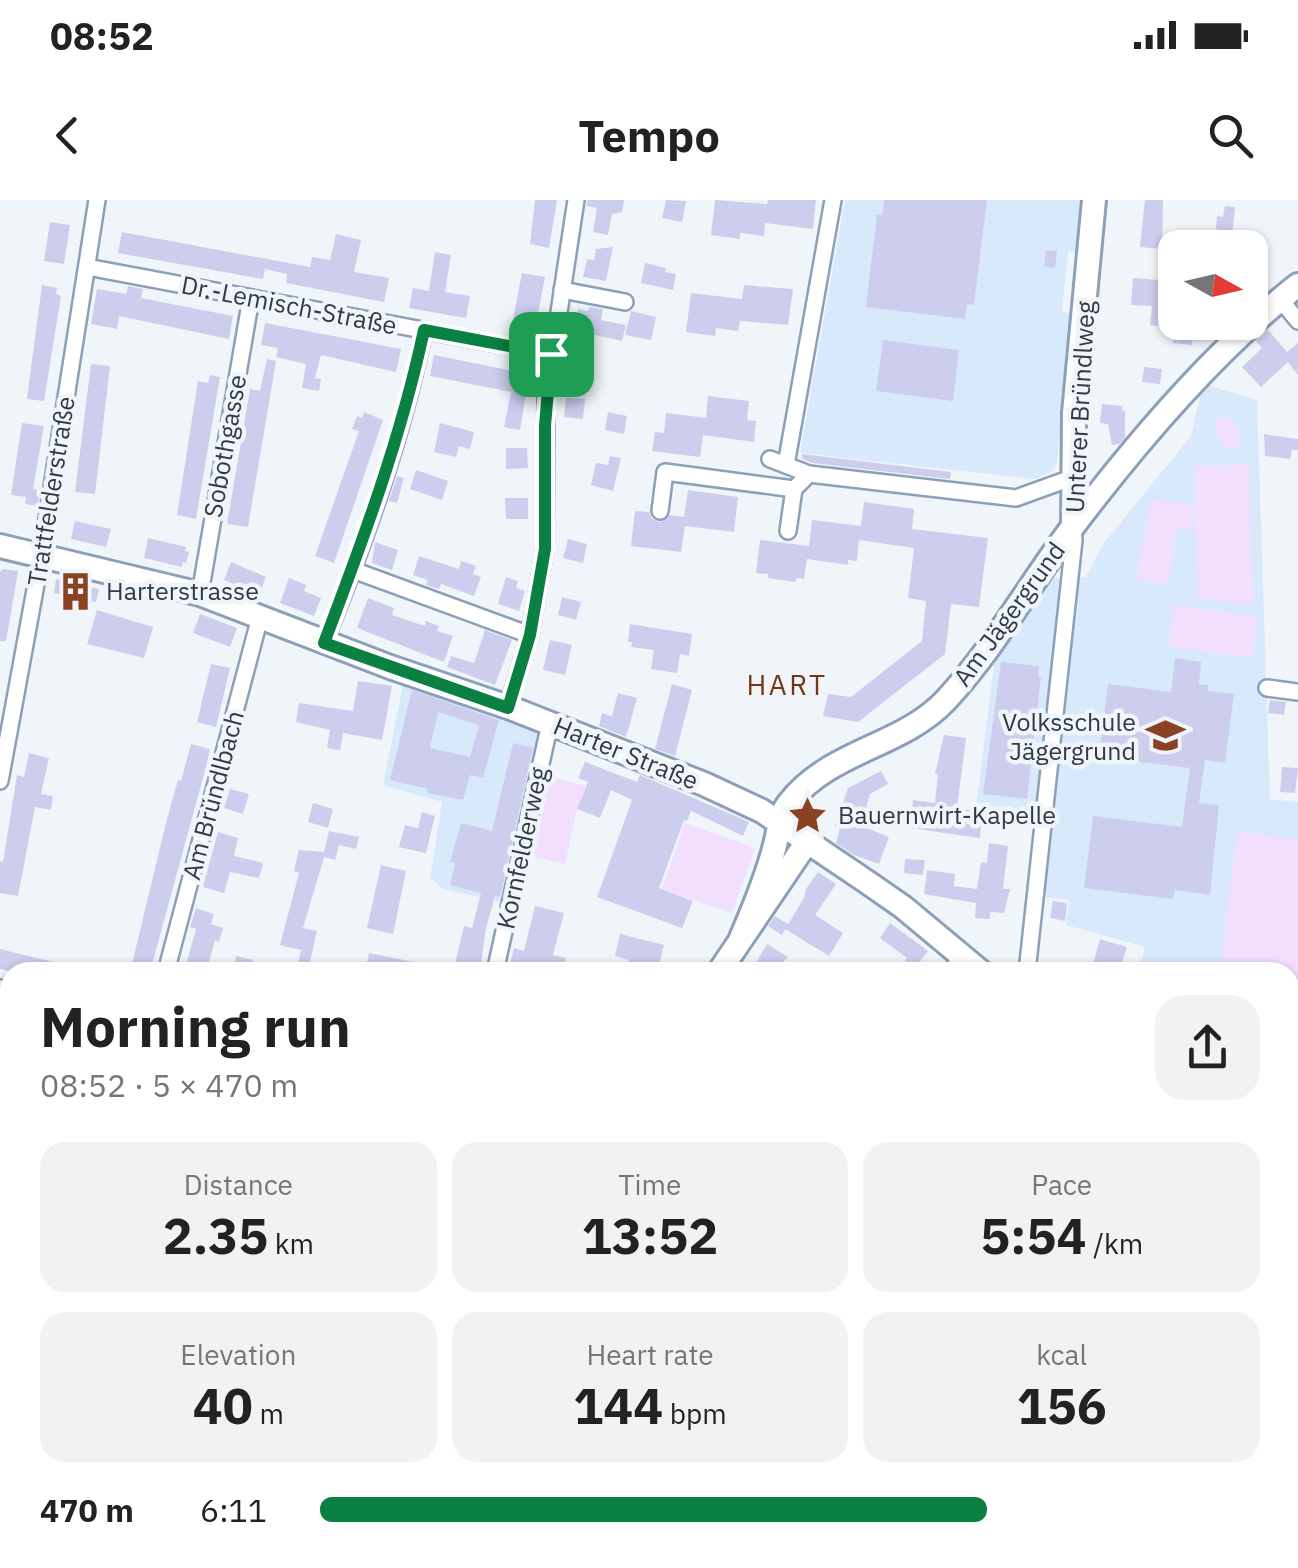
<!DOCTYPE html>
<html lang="en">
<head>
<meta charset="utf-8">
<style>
  :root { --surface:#fff; --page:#f2f2f2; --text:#222; --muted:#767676; --accent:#0b8043 }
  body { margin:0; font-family:"IBM Plex Sans",sans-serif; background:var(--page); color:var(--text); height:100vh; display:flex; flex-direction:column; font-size:38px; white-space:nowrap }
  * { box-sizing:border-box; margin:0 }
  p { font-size:32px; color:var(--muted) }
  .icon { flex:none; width:55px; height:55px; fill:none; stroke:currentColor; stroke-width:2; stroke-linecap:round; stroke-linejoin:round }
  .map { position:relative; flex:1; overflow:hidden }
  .drawer { position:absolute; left:0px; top:762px; width:1300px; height:608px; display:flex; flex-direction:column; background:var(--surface); border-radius:30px 30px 0 0; box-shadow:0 2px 8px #0004 }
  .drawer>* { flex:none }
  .needle { width:65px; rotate:98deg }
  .tools { position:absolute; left:1158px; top:30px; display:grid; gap:20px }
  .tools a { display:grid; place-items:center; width:110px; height:110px; border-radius:20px; background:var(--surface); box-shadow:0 2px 8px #0004; font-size:50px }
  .pin { position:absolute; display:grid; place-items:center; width:85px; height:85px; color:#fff; margin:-42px; border-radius:20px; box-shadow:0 5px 15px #0006 }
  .round { display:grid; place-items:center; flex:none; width:105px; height:105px; border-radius:30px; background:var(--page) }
  .summary { display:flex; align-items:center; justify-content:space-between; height:170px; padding:0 40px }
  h1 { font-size:55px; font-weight:700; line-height:75px }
  .figures { display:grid; grid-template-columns:repeat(3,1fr); gap:15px; height:170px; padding:10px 40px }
  .figures div { display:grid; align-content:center; border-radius:25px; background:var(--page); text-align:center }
  .figures b { font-size:50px; font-weight:700 }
  .figures small { font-size:28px; font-weight:400 }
  .figures p { font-size:28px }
  ul { padding:0 40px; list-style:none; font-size:32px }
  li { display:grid; grid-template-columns:160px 120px 1fr; align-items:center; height:75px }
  li i { height:25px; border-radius:12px; background:var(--accent) }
  .status { display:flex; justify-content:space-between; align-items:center; height:70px; padding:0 50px; background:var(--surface); direction:ltr }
  .status svg { height:28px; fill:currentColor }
  header { display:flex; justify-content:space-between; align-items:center; height:130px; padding:0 40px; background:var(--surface); font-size:45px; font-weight:700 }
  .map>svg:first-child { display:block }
  .built { fill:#d9e9fc }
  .green { fill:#f2defe }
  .building { fill:#cdceed; fill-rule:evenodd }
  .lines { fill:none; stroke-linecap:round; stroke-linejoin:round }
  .street-casing { stroke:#8ca0b8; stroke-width:20 }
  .secondary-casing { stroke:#8ca0b8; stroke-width:28 }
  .street { stroke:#fff; stroke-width:15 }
  .secondary { stroke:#fff; stroke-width:22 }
  .rail { stroke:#959ba2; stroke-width:4; stroke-dasharray:15 8; stroke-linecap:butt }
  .route-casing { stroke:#fff; stroke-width:20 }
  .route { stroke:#0b8043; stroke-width:12 }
  .labels { text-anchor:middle; stroke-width:9; stroke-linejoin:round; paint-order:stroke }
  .street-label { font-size:25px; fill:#323a44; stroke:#f0f5fa }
  .poi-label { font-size:25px; fill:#323a44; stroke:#f0f5fa; text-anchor:start }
  .neighbourhood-label { font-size:28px; letter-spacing:2.5px; fill:#763518; stroke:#f0f5fa }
</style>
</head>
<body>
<div class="status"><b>08:52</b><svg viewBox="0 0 49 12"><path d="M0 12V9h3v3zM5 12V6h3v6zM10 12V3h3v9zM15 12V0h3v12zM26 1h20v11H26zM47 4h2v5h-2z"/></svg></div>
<header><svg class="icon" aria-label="back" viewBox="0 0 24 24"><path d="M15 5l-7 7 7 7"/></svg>Tempo<svg class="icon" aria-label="search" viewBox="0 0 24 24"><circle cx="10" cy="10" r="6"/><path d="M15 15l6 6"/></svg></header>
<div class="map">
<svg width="1298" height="1368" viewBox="0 0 1298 1368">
  <rect width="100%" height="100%" fill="#f0f5fa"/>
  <g class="built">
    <polygon points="845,0 1083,0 1077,52 1068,51 1062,112 1071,113 1057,262 1052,272 1034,279 800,253"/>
    <polygon points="1203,184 1257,200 1270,599 1298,602 1298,817 1290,816 1290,772 1139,772 1145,747 1066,725 1069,700 1044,697 1055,610 976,606 996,450 1014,423 1052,378 1086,377 1103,344 1191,236"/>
    <polygon points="404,480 543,529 506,699 501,702 443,689 430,678 442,602 383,585"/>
  </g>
  <g class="green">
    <path d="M1225,216C1237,222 1239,230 1241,242L1237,247L1225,248L1217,236L1215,223Z"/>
    <polygon points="1249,264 1253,404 1198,399 1195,306 1191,330 1176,329 1169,384 1136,380 1151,299 1195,305 1195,266"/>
    <polygon points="1174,405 1258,416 1252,458 1169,447"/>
    <polygon points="547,576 586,586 577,609 565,664 530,656"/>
    <polygon points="685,623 755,648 732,713 662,689"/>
    <polygon points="1238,632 1298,640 1298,815 1290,814 1290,772 1219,772"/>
    <polygon points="0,1130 10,1130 10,1360 556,1360 556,1368 0,1368"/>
  </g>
  <g class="building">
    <polygon points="535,0 557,0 549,48 530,44"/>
    <polygon points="587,0 624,0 622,12 612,14 608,35 593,32 597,8 587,6"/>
    <polygon points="666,0 686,1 682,22 662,18"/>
    <polygon points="715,0 767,4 768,0 816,0 813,29 765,23 764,36 740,33 740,39 711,35"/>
    <polygon points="884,0 987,0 974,105 967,104 965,119 866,107 877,14 882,15"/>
    <polygon points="1145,0 1163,0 1162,49 1140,47"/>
    <polygon points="1225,6 1235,7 1231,48 1219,48 1222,30 1216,29 1217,16 1223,17"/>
    <polygon points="50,22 70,25 64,64 44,61"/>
    <polygon points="122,32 310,67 312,57 330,60 336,34 361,40 354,72 389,78 384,102 286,83 287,74 265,69 263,79 118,53"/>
    <polygon points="613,47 606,81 583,77 587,59 594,60 596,49"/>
    <polygon points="1046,50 1057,51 1055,68 1044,67"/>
    <polygon points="435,52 451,55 445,92 470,96 466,118 409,108 413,88 429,91"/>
    <polygon points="645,63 666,68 665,72 676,74 673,90 641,83"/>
    <polygon points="522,73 545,77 536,124 529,122 527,131 516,128 518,120 513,119"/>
    <polygon points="1133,78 1171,81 1166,127 1150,125 1152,106 1131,105"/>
    <polygon points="42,85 57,88 56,94 61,96 44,201 27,199"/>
    <polygon points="744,85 793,89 788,125 740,121 738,131 716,128 715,136 686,132 691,93 742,99"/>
    <polygon points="128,86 143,89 141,98 233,116 229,139 119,116 117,129 91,124 97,89 126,94"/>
    <polygon points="589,107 603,109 601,120 626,125 622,141 573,130 578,109 588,111"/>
    <polygon points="631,111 656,117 651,140 625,135"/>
    <polygon points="1175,122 1194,122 1192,145 1173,143"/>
    <polygon points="265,123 401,149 396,172 321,155 315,178 321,179 319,191 302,188 306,164 276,157 278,148 261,145"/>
    <polygon points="1268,130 1287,152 1298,143 1298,175 1288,162 1261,187 1242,167 1262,148 1256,141"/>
    <polygon points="883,140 959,150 953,201 876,191"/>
    <polygon points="434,155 529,174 520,230 504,227 511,192 430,176"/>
    <polygon points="267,159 276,161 248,327 227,324 250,189 260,191"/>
    <polygon points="91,164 110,166 95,294 75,292"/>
    <polygon points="1144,167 1162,169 1160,184 1142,182"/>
    <polygon points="210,175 220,177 196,319 177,315 198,181 208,183"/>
    <polygon points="708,196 749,201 747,220 756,221 754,242 703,235 700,257 652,251 655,232 664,233 666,213 706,218"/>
    <polygon points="566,198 585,199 583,219 564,217"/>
    <polygon points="1102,204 1122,206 1122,210 1125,211 1125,238 1119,244 1112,245 1108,224 1100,223"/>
    <polygon points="364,212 383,220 334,363 315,356 359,231 352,229 357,216 362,218"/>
    <polygon points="608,212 627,216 624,234 605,230"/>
    <polygon points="22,223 44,226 33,289 40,290 38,306 25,304 26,297 11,295"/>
    <polygon points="440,223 474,232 470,249 459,246 456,257 434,252"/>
    <polygon points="1264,234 1298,239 1298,250 1292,250 1290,259 1265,256"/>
    <polygon points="506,248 527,248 528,268 506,269"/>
    <polygon points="802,254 951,272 950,279 812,263 802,259"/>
    <polygon points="610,256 621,258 613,291 591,285 596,263 608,265"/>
    <polygon points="416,270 448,281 442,300 410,289"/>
    <polygon points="397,276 404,278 397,303 389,301"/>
    <polygon points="688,290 738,297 734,332 685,326 681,352 631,346 635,311 649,312 652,319 660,322 670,315 684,317"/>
    <polygon points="505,298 528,298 528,319 506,319"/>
    <polygon points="864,302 914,309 912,329 988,338 979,407 951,404 945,454 858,522 823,516 828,494 851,497 922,441 926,401 908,398 914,348 859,340 857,361 848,360 848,365 807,359 804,379 796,378 796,382 768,378 768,374 756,373 760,340 809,346 812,320 861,326"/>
    <polygon points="75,321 111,329 106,347 71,339"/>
    <polygon points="148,338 186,347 185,351 189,352 186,363 183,362 182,367 144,358"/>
    <polygon points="568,339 587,344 583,363 563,358"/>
    <polygon points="375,342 398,350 392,370 372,363"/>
    <polygon points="419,356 459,369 461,361 476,366 473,374 481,377 474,396 441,384 439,389 426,385 428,380 413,375"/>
    <polygon points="231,362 266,377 259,395 224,380"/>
    <polygon points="3,369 18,371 6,441 0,441 0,372"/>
    <polygon points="506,377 518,381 516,388 525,391 519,411 498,404"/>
    <polygon points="289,378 306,385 304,391 321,398 314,416 280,403"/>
    <polygon points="56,379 99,389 96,402 54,393"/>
    <polygon points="562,397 581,402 576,420 558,415"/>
    <polygon points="368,398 394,408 392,415 425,426 426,421 439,426 437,431 453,436 444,462 357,428"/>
    <polygon points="97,410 153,427 144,458 87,444"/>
    <polygon points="200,414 237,428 230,447 193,433"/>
    <polygon points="630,424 692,434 689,456 680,454 677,473 651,469 654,450 631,447 632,442 628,442"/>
    <polygon points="485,430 512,440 495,485 447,467 451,456 474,463"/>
    <polygon points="550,440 572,445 565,475 543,470"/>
    <polygon points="1175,458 1201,462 1199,484 1208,485 1208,491 1234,494 1225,563 1205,560 1199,603 1219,605 1210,695 1175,690 1173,699 1084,688 1093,616 1182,627 1190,568 1099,557 1108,484 1171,492"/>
    <polygon points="1001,462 1039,466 1038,477 1041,477 1027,599 983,594"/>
    <polygon points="211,464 230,468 216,527 197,522"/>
    <polygon points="358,481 392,486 382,540 343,533 340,550 327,548 330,530 296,522 299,503 353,511"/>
    <polygon points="672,484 692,490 675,556 655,549"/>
    <path d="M412,490L499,520L483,578L470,575L463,600L427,593L428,589L390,580ZM438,512L479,525L470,557L430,548Z"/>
    <polygon points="618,493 637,498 626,537 599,526 602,513 612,516"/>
    <polygon points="1270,500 1286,502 1284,515 1268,513"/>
    <polygon points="944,535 966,538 957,608 969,610 967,624 981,625 980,638 910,628 913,600 935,603 938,574 935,574"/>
    <polygon points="513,543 533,548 500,697 495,696 486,728 480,772 453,772 464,726 472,728 481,693 450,685 455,663 450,662 461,623 492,631"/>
    <polygon points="191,544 210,549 206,567 150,772 130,772 167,619 178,580 181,581"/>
    <polygon points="29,553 49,558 41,594 53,596 51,610 35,607 18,696 0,693 0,661 3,662 17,575 24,577"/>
    <polygon points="585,562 637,582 640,575 749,622 743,636 691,611 687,621 684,620 659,688 693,701 682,728 597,697 632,600 611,590 600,618 577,609 588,582 578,578"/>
    <polygon points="1282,567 1298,568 1295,593 1280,592"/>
    <polygon points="881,571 888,584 870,594 865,612 870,612 867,628 889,637 879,664 854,655 836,643 840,628 835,626 848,588"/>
    <polygon points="230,589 249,594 243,614 224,608"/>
    <polygon points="313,603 333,609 328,628 308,622"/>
    <polygon points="422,612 435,616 426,653 399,647 405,625 418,628"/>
    <polygon points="329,631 359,637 356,649 339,645 335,660 324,657 303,728 317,731 308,770 297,768 301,750 280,745 299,673 294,671 299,650 324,652"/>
    <polygon points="218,632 238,638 234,656 263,663 259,678 230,672 224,693 203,687"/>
    <polygon points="989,643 1008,646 1003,689 1010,689 1004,713 990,712 990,719 975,718 976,703 924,694 927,670 955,674 954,686 977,689 981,662 987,663"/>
    <polygon points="905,659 925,660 923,675 904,673"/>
    <polygon points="381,665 406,671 393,734 367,728"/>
    <polygon points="818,672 836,684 815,715 843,733 829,756 785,729 782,735 768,726 775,716 788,724 787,726 804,698 806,689"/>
    <polygon points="1053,701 1067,703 1065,721 1050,718"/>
    <polygon points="535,706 564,713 553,755 566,758 563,772 530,766 528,772 508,772 514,748 524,751"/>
    <polygon points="196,708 214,714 211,724 223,728 219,742 215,740 206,772 184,772 196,729 190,727"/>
    <polygon points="890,723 928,751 912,772 898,772 907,758 880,738"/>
    <polygon points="620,734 664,745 657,772 626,772 629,760 615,756"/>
    <polygon points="1100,739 1127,747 1119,772 1092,768"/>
    <polygon points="767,744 788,757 774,772 757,761"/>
    <polygon points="0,749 78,768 78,772 13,772 0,769"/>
    <polygon points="369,753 439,767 439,772 365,772"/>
    <polygon points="236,756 253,760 250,772 233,772"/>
  </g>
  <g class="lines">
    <defs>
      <g id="street">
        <polyline points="87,67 551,154"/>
        <polyline points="562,90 625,102"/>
        <polyline points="1280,99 1298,121"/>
        <polyline points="770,259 809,274 1016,298 1074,277"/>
        <polyline points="786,265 833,0"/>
        <polyline points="660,311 665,272 794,289 809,274"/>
        <polyline points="788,331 794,289"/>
        <polyline points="353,370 530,435"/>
        <polyline points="200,394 251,98"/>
        <path d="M324,443C365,341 402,238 424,130"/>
        <polyline points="1267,488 1298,492"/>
        <polyline points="508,507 530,435 545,349 546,198 576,0"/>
        <polyline points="0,581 41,357 97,0"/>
        <polyline points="166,772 260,417"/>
        <polyline points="495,772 550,523"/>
        <polyline points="952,772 961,755"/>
        <polyline points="1027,772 1074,340 1073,326"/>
        <polyline points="0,788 10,790"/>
        <polyline points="1290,969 1298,968"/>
        <polyline points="0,1029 10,1029"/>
        <polyline points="1290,1274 1298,1273"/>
        <polyline points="893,1360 893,1368"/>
        <polyline points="740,1368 740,1360"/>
      </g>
      <g id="secondary">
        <polyline points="1073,326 1074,213 1094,0"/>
        <polyline points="0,346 200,394 390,467 508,507 704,584 762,611 867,682 903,707 981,772"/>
        <path d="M741,738C754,708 767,677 775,645C779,631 779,615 789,603C830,550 902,547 946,500C994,448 1029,385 1071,329C1136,243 1213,152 1298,85"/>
        <polyline points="719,772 807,642"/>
        <polyline points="1290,1044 1298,1051"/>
        <polyline points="581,1368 582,1360"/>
      </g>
    </defs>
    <use href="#street" class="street-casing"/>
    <use href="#secondary" class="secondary-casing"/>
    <use href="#street" class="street"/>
    <use href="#secondary" class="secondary"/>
    <g class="rail">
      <polyline points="1290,1101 1298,1101"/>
      <polyline points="0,1123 10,1123"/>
    </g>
  </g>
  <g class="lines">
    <defs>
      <path id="route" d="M424,130L551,154L545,226V349L530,435L508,508L324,443C363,340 401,238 424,130Z"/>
    </defs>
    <use href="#route" class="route-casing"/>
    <use href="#route" class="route"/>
  </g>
  <defs>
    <symbol id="building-bare" viewBox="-9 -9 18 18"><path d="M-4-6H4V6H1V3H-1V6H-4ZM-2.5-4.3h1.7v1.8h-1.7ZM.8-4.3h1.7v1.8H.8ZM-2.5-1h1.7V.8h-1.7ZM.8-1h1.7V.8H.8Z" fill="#8a4223" stroke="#f0f5fa" stroke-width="2.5" paint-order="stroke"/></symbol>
    <symbol id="school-bare" viewBox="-9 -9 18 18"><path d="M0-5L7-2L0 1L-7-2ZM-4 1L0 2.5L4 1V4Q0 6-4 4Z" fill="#8a4223" stroke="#f0f5fa" stroke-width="2.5" paint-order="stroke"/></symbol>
    <symbol id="sight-bare" viewBox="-9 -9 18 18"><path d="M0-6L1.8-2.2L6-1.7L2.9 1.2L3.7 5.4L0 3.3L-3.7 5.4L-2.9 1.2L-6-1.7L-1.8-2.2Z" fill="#8a4223" stroke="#f0f5fa" stroke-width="2.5" paint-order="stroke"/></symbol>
  </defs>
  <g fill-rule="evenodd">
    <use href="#building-bare" x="48" y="364" width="55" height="55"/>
    <use href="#school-bare" x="1138" y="508" width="55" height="55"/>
    <use href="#sight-bare" x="780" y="588" width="55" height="55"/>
  </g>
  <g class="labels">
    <g class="street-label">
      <text transform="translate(289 105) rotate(11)" y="9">Dr.-Lemisch-Straße</text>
      <text transform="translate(1080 207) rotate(-87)" y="9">Unterer Bründlweg</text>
      <text transform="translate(225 246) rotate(-80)" y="9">Sobothgasse</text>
      <text transform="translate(51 291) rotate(-81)" y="9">Trattfelderstraße</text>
      <text transform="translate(1009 414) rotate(-54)" y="9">Am Jägergrund</text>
      <text transform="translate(626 553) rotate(22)" y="9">Harter Straße</text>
      <text transform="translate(213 595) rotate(-75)" y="9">Am Bründlbach</text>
      <text transform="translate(522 648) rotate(-78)" y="9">Kornfelderweg</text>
    </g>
    <g class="poi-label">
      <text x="106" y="400">Harterstrasse</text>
      <text x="1136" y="531" text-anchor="end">Volksschule<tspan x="1136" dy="29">Jägergrund</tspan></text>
      <text x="838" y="624">Bauernwirt-Kapelle</text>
    </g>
    <g class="neighbourhood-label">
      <text x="787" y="495">HART</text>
    </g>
  </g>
</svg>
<div class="tools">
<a><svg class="needle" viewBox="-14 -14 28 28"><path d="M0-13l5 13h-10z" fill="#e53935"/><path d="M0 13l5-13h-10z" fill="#767676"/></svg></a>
</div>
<div class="pin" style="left:551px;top:154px;background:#1e9e55"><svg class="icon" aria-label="arrive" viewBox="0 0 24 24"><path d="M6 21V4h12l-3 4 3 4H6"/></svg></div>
<section class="drawer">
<div class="summary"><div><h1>Morning run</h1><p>08:52 · 5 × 470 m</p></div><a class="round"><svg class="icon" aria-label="share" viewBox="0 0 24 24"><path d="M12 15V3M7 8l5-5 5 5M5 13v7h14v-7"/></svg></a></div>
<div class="figures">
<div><p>Distance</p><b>2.35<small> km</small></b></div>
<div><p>Time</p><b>13:52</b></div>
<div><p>Pace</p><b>5:54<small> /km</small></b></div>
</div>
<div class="figures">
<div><p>Elevation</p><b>40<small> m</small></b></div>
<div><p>Heart rate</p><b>144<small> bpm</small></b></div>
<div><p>kcal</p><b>156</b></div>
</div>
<ul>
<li><b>470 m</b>6:11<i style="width:71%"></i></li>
</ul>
</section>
</div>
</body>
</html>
